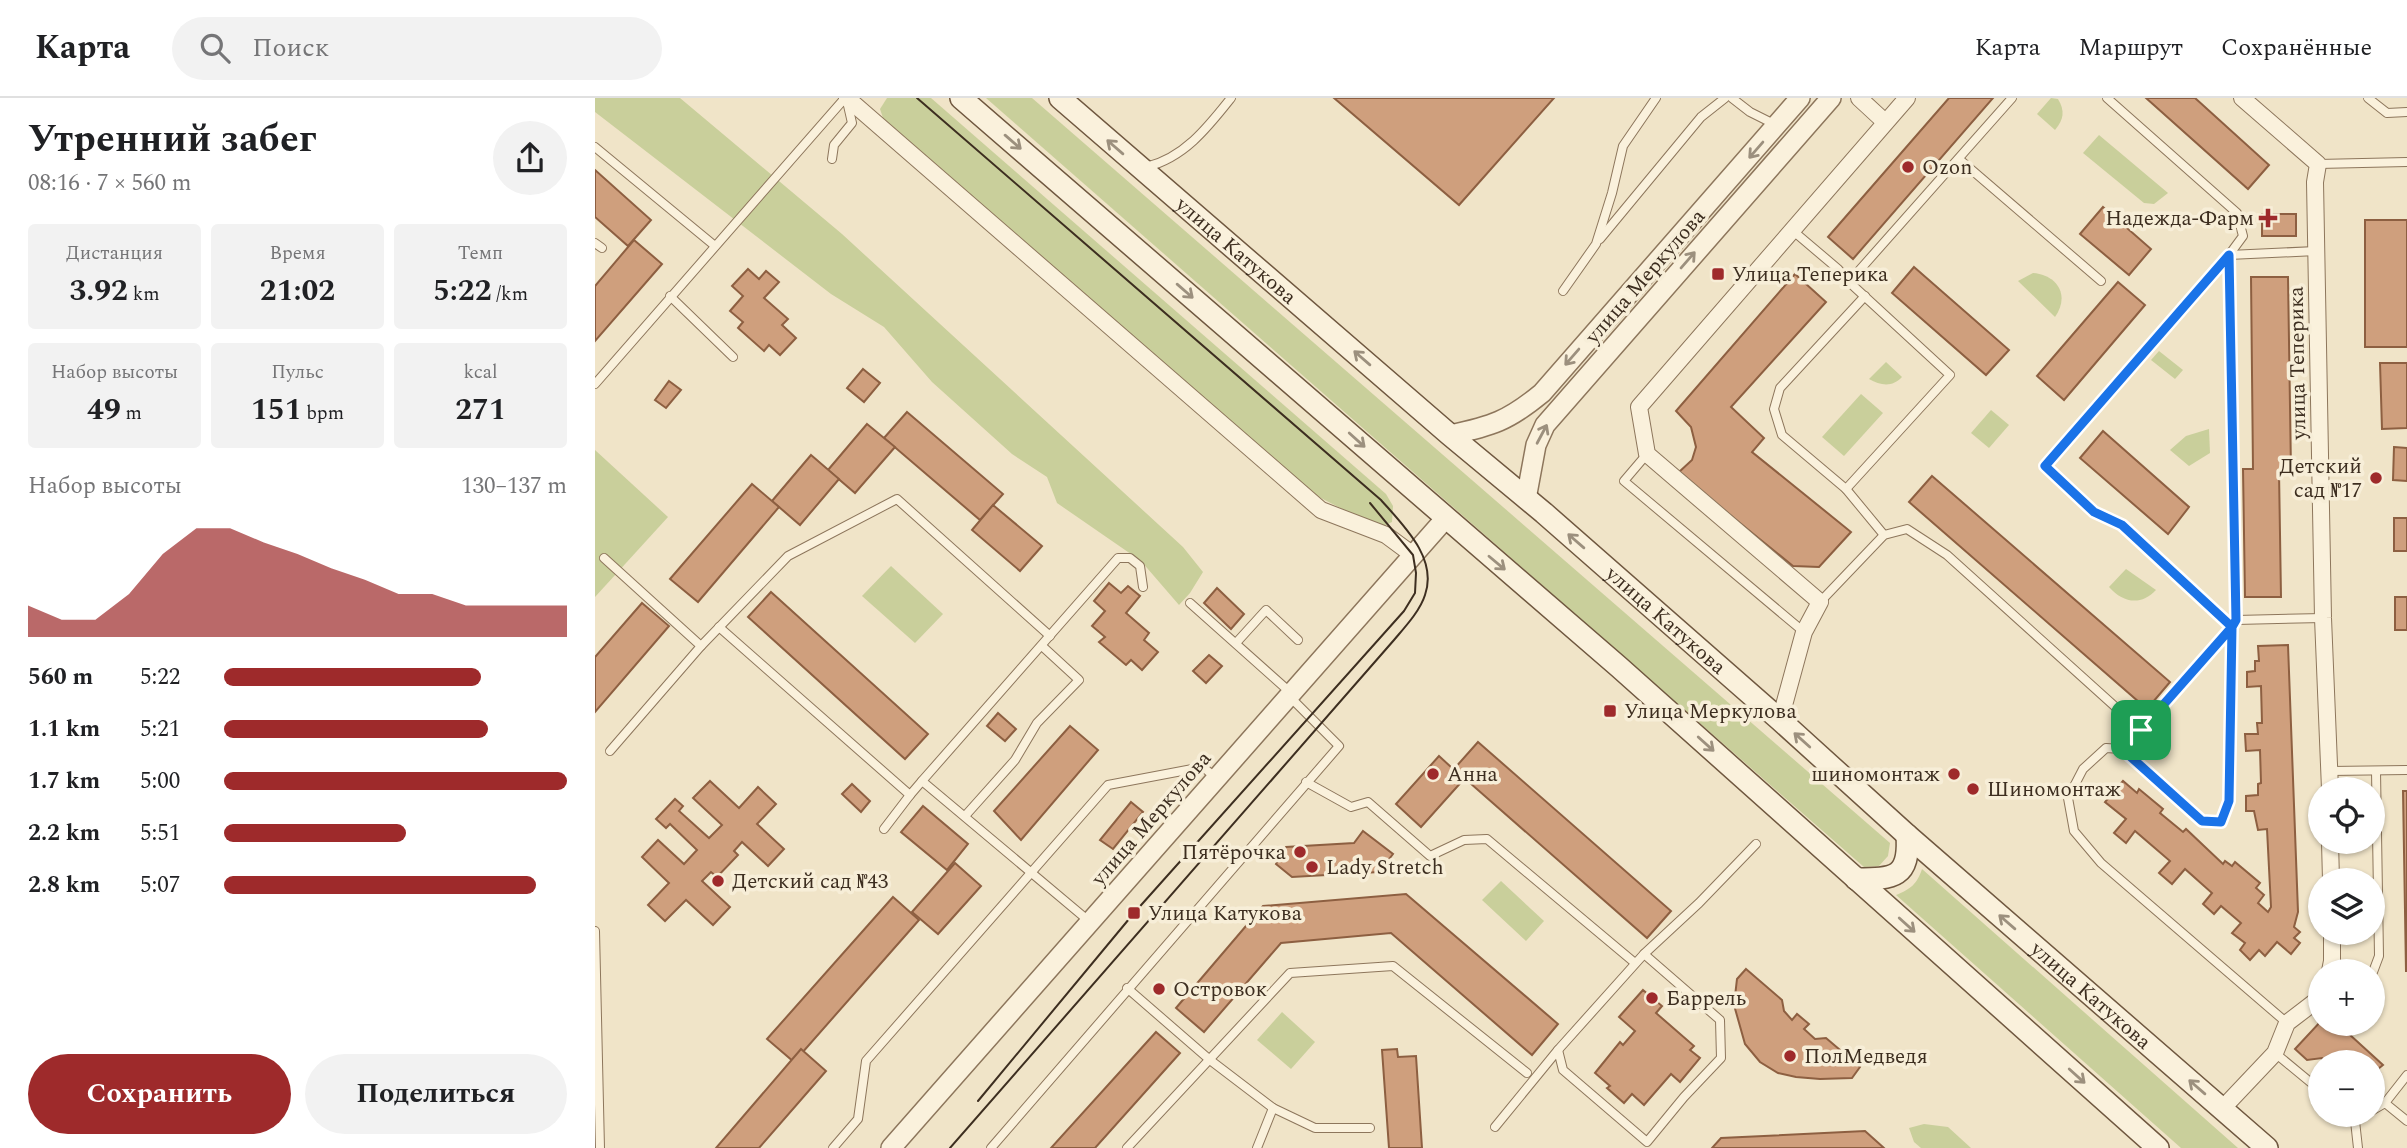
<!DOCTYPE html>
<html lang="ru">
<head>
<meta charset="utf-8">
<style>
  :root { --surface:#fff; --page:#f2f2f2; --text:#202124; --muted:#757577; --line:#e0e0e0; --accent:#9e2a2b }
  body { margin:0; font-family:Spectral,serif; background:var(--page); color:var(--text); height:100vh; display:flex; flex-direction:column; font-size:26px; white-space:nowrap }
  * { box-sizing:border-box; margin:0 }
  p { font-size:23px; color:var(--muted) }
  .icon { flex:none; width:38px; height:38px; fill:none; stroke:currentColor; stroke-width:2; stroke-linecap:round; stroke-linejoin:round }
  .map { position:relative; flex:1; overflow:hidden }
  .sheet { display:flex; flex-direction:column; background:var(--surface); width:595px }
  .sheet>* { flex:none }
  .tools { position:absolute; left:1713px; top:679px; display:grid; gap:14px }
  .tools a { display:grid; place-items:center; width:77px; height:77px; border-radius:50%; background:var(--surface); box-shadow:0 2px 5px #0004; font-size:35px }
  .pin { position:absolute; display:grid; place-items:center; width:60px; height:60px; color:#fff; margin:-30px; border-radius:14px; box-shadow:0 4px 10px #0006 }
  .round { display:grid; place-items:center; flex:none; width:74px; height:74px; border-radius:37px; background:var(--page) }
  .summary { display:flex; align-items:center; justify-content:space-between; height:119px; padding:0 28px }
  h1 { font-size:38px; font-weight:700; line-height:52px }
  .metrics { display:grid; grid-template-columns:repeat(3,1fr); gap:10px; height:119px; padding:7px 28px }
  .metrics div { display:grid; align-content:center; border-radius:7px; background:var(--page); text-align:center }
  .metrics b { font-size:30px; font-weight:700 }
  .metrics small { font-size:19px; font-weight:400 }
  .metrics p { font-size:19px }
  .chart { height:196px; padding:14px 28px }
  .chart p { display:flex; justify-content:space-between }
  .chart svg { width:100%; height:126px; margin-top:7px; fill:var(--accent); opacity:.7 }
  .primary-button { display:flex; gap:14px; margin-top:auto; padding:14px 28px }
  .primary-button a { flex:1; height:80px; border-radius:42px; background:var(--accent); color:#fff; font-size:28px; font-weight:700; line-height:80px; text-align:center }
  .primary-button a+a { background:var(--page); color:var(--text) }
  ul { padding:0 28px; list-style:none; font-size:23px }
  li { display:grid; grid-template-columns:112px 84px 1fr; align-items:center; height:52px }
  li i { height:18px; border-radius:9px; background:var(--accent) }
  header { display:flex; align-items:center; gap:42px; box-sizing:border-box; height:98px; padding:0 35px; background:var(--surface); border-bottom:2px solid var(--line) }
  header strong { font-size:33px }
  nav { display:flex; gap:38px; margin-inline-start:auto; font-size:24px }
  .search { width:490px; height:63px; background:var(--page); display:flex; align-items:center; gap:18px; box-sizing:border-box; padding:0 24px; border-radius:38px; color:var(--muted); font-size:26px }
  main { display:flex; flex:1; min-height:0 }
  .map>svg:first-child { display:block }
  .green { fill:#c9cf9b }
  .building { fill:#cf9f7d; stroke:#8d5f41; stroke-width:2 }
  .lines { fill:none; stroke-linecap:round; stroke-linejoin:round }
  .service-casing { stroke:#8d765c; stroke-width:10 }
  .minor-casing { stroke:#8d765c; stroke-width:18 }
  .tertiary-casing { stroke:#8d765c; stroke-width:22 }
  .secondary-casing { stroke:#6f573f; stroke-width:24 }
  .service { stroke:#faf1dc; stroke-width:8 }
  .minor { stroke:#faf1dc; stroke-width:16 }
  .tertiary { stroke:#faf1dc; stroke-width:19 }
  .secondary { stroke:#faf1dc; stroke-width:21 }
  .tram { stroke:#3d2e20; stroke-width:2 }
  .oneway { stroke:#9c907e }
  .route-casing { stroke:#fff; stroke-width:14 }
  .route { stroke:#1a73e8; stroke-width:9 }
  .poi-dot { fill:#9e2a2b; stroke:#f7eed8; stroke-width:2.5 }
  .labels { text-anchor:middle; stroke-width:7; stroke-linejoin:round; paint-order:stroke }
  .poi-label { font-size:21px; fill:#3d2e20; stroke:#f7eed8; text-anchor:start }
  .street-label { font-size:21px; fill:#3d2e20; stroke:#f7eed8 }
</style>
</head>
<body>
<header>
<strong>Карта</strong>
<div class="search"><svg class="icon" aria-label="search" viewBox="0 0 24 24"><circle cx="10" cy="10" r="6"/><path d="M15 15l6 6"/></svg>Поиск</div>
<nav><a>Карта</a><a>Маршрут</a><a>Сохранённые</a></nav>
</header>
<main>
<section class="sheet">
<div class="summary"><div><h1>Утренний забег</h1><p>08:16 · 7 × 560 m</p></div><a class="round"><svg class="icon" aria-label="share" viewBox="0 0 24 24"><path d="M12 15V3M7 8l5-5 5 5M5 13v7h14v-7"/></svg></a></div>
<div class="metrics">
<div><p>Дистанция</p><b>3.92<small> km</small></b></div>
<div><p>Время</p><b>21:02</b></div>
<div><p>Темп</p><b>5:22<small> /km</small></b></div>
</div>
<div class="metrics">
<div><p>Набор высоты</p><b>49<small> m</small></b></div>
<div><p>Пульс</p><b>151<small> bpm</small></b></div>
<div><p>kcal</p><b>271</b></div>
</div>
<div class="chart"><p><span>Набор высоты</span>130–137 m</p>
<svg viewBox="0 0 160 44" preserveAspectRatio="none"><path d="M0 44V33L10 38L20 38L30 29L40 15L50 6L60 6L70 11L80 15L90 20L100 24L110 29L120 29L130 33L140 33L150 33L160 33V44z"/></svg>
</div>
<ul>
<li><b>560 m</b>5:22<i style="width:75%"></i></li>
<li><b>1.1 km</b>5:21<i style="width:77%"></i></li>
<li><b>1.7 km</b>5:00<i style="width:100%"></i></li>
<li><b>2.2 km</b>5:51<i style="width:53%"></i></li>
<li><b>2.8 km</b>5:07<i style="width:91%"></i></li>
</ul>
<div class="primary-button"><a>Сохранить</a><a>Поделиться</a></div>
</section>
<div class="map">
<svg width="1812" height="1050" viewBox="0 0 1812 1050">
  <rect width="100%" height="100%" fill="#f0e4c8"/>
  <g class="green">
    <polygon points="0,0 85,0 247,136 588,449 608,474 595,495 584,507 546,463 462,405 452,379 417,356 337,284 289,229 236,196 0,14"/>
    <polygon points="292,0 336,0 791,396 798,408 797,424 784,430 722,398 288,20 285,11"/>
    <polygon points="391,0 437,0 1295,745 1293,758 1284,768 1269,769"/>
    <path d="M1456,0L1463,1C1470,13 1469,21 1460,32L1442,16Z"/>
    <polygon points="1504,37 1573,95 1559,106 1549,105 1488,55"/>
    <path d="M1438,175C1463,177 1475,198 1460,219L1423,183Z"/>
    <polygon points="1564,253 1588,272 1580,281 1556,262"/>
    <path d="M1291,264L1307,279C1298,289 1286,288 1274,281Z"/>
    <polygon points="1266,296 1288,315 1249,358 1227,339"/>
    <polygon points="1396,312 1414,327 1394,350 1376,335"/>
    <polygon points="1614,331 1615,355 1594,368 1575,352 1591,338"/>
    <polygon points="0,352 73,419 0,499"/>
    <polygon points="296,468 348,516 320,545 267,498"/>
    <path d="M1531,471L1561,492C1546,508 1528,505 1514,489Z"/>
    <path d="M1327,771L1643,1050H1586L1301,797C1316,791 1322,786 1327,771Z"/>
    <polygon points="906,783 949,823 931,843 887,802"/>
    <polygon points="687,914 720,944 696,971 662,942"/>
    <polygon points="1329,1026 1353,1029 1376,1050 1326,1050 1319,1044 1314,1030"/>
  </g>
  <g class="building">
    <polygon points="739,0 959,0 864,107"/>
    <polygon points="1354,0 1398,0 1258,161 1233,139"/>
    <polygon points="1551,0 1600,0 1674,67 1653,91"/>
    <polygon points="0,72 56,122 33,148 0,119"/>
    <polygon points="1508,109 1556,151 1534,177 1485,136"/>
    <rect x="1667" y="116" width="34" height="22"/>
    <rect x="1770" y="122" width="42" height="127"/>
    <polygon points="39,142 67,166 0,243 0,188"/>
    <polygon points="1319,169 1414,252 1391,277 1297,195"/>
    <polygon points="153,171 164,181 171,173 184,184 169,200 193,221 187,227 201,240 185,257 174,247 169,253 143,230 148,224 135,213 148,198 137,188"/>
    <polygon points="1200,176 1231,204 1136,309 1169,340 1157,354 1256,434 1224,469 1198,468 1083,375 1097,362 1101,349 1096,329 1081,313"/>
    <polygon points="1656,179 1693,179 1696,373 1684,373 1686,499 1650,499 1648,371 1658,371"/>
    <polygon points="1523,184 1550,207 1469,302 1442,278"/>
    <polygon points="1785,265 1812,265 1812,330 1787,331"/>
    <polygon points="268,271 285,285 269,304 252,290"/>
    <polygon points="74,283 86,292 71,310 60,302"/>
    <polygon points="312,314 408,396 385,422 289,340"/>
    <polygon points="272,326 300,349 260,395 233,372"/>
    <polygon points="1508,333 1594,409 1573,436 1485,360"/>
    <polygon points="1799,349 1812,350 1812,383 1798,382"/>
    <polygon points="216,357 244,381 205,427 177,403"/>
    <polygon points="1337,378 1575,584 1552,611 1314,404"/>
    <polygon points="157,386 184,409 103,504 75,481"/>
    <polygon points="398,407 447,448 425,473 377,432"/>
    <rect x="1799" y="420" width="13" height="33"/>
    <polygon points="514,485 526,495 533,488 545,498 531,515 554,535 549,542 563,554 547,572 536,562 531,567 504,544 510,539 497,528 510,513 499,503"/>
    <polygon points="622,490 649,516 636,531 609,505"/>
    <polygon points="176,494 333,636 310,661 153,519"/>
    <rect x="1800" y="499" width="12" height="33"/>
    <polygon points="47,505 74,528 0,614 0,559"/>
    <polygon points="1693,547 1703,814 1699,829 1705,834 1699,840 1705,845 1696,856 1682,844 1670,858 1664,852 1655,862 1645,852 1650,845 1637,835 1646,825 1626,808 1619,816 1608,806 1617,795 1590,771 1577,786 1564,775 1575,763 1540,733 1531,745 1519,735 1531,721 1510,704 1528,683 1542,695 1544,691 1568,711 1565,715 1588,734 1591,731 1628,766 1630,763 1637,768 1640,764 1665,785 1661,790 1669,797 1663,805 1673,814 1676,809 1672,731 1663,732 1659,713 1651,713 1651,698 1663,697 1663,686 1666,685 1665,652 1651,653 1650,636 1663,636 1662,625 1667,625 1666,588 1652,589 1652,574 1660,573 1660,563 1664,563 1663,548"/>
    <polygon points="614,557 627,568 611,585 598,573"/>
    <polygon points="403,615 421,631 410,643 392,628"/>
    <polygon points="475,628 503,652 426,742 399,713"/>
    <polygon points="883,644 1076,813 1052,840 859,671"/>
    <polygon points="844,658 869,681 826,729 801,706"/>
    <polygon points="115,683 144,710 163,689 181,706 162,726 189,751 173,768 147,744 139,753 143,757 122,779 116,774 107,783 135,809 118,827 91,802 70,823 53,807 74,785 47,759 63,742 89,766 102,752 75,726 71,730 61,721 80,701 88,708 84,713 114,740 127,727 98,700"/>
    <polygon points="257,686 275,703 266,714 247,696"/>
    <polygon points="1808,693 1812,693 1812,873 1811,873"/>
    <polygon points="536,704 548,714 518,751 505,742"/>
    <polygon points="328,708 373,746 352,772 306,734"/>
    <polygon points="768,733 798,756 784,774 697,779 681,766 691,749 759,745"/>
    <polygon points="360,765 386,788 343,836 317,814"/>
    <polygon points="811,796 963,926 937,957 796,835 686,845 609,934 581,910 668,808"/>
    <polygon points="298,799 324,822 199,964 172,941"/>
    <polygon points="1151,871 1187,902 1189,913 1197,922 1202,916 1214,926 1209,931 1220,941 1231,940 1265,969 1257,980 1225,981 1201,979 1183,975 1165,964 1150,946 1139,907 1142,881"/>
    <polygon points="1048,892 1067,908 1061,915 1099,948 1095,952 1105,960 1085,984 1076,976 1049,1007 1037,996 1029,1005 1012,990 1015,988 1000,975 1025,944 1028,947 1040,933 1024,919"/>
    <polygon points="1726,923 1726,926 1743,926 1788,967 1783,971 1786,976 1778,982 1778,964 1728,964 1727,960 1712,962 1700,951"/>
    <polygon points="561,934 585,955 500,1050 456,1050"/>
    <polygon points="206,951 231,973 164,1050 121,1050"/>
    <polygon points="802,951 803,959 821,958 827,1050 794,1050 787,952"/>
    <polygon points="1270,1033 1289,1050 1117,1050 1126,1040"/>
  </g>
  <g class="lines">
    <defs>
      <g id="service">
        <polyline points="1137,0 1155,14 1179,26"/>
        <polyline points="1512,0 1642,115 1648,138 1634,157 1641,522"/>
        <polyline points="1773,0 1792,15 1812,14"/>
        <polyline points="0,49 120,148"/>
        <polyline points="237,61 239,47 257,25 252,3"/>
        <polyline points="1364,61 1506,183"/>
        <polyline points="1723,66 1812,64"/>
        <path d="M551,69C589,60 613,29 636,0"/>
        <polyline points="1197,132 1243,171 1254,184 1417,0"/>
        <polyline points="1005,141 1106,19 1130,0"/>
        <polyline points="0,145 7,150"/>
        <polyline points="968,193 1001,146 1017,95 1028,48 1061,0"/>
        <polyline points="75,198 138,259"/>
        <polyline points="1270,198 1185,290 1179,311 1187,337 1251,391 1289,437"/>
        <polyline points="0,286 250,0"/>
        <polyline points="1052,356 1029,383 1209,534"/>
        <polyline points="1251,391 1355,277 1254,184"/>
        <polyline points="9,460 106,548 193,458 302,401 455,538"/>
        <polyline points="1225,504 1289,437 1312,431 1352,457 1546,632 1526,651 1511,650 1488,671 1473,700 1479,733 1506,765 1692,925"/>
        <polyline points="595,505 696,595"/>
        <polyline points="124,529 315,697 327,683"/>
        <polyline points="641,545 671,512 703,542"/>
        <polyline points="1546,632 1637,529 1641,522 1728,520"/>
        <polyline points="1526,651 1607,723 1626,724 1634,703 1637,529 1527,427 1499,414 1450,368 1634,157 1721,153"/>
        <polyline points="15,653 106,548"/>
        <polyline points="1735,673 1812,672"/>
        <polyline points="711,684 756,709 773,704 835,758 869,742 892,741 1040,865"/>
        <polyline points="370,718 420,662 442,625 484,582 447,548"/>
        <polyline points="289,731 315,697"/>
        <polyline points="495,824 327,683 523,460 535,460 545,468 548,489"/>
        <polyline points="0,833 5,1050"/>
        <polyline points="1778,874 1784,858 1781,673"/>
        <polyline points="532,890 615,962 678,1010 662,1050"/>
        <polyline points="963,952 1049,856 1104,805 1161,746"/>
        <polyline points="1680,955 1726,993"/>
        <polyline points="1790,1005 1812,977"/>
        <polyline points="678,1010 720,1030 775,1030"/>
        <polyline points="1778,1012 1790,1005 1812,1023"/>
        <polyline points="1753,1017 1760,1023 1770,1017"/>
        <polyline points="1760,1023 1763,1050"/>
        <polyline points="900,1029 963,952 968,972 1052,1044 1089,999 1126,960 1125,922 1049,856"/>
        <polyline points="238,1050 263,1021 271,963 513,687 608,669 621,680"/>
        <polyline points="396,1050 744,648 694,598"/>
        <polyline points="532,1050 695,875 798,868 932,975"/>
      </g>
      <g id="minor">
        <polyline points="252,0 726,412 791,437 818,457"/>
        <polyline points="1264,0 1290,24"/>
        <polyline points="1647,0 1723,66 1720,84 1728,520 1735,691"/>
        <polyline points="1185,622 1209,534 1225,504 1052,356 1044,309 1312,0"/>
        <polyline points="1735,744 1736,782"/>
        <polyline points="1735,873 1737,863 1737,835"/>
        <polyline points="1627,1011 1680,955 1692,925 1726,899"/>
      </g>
      <g id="tertiary">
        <path d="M855,337C897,328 913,323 947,295L1205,0"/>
        <polyline points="931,401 941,347 950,327 1236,0"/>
        <polyline points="296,1050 850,421"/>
      </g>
      <g id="secondary">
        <polyline points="366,0 1024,569 1563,1050"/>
        <path id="s1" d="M465,0L855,337L949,415L1185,622L1312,737L1672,1050"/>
        <path d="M1261,781C1299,781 1315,780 1312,737"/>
      </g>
    </defs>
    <use href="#service" class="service-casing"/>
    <use href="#minor" class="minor-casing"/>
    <use href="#tertiary" class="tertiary-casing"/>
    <use href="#secondary" class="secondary-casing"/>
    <use href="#service" class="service"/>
    <use href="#minor" class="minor"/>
    <use href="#tertiary" class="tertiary"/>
    <use href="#secondary" class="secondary"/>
    <g class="tram">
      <path d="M322,0L786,402C808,427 843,460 830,497C825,513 810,529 799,542L355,1050"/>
      <polyline points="383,1003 539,815 809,513 820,495 821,475 818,457 775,405"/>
    </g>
  </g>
  <defs><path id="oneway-shaft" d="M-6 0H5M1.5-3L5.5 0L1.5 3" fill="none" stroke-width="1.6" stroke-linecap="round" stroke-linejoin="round" transform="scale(1.75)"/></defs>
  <g class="oneway">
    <use href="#oneway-shaft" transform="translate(418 44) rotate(41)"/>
    <use href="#oneway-shaft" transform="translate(520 49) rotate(-139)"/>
    <use href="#oneway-shaft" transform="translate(1161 52) rotate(131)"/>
    <use href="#oneway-shaft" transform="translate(1093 162) rotate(-49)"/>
    <use href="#oneway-shaft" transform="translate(590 193) rotate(41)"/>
    <use href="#oneway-shaft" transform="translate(977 259) rotate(131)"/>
    <use href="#oneway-shaft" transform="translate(767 260) rotate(-139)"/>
    <use href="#oneway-shaft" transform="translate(947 336) rotate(-62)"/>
    <use href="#oneway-shaft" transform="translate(762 342) rotate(42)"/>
    <use href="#oneway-shaft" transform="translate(981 443) rotate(-139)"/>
    <use href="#oneway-shaft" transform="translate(902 465) rotate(40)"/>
    <use href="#oneway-shaft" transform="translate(1207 642) rotate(-138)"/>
    <use href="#oneway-shaft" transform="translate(1111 646) rotate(42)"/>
    <use href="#oneway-shaft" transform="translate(1412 824) rotate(-139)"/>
    <use href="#oneway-shaft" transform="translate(1312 827) rotate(42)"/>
    <use href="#oneway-shaft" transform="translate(1482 978) rotate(42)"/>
    <use href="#oneway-shaft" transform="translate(1602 989) rotate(-139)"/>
  </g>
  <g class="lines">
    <defs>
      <polyline id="route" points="1546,632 1637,529 1641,522 1634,157 1450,368 1499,414 1527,427 1637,529 1634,703 1626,724 1607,723 1527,651 1546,632"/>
    </defs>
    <use href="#route" class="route-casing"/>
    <use href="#route" class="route"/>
  </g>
  <g class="poi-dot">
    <circle cx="1313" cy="69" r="7"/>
    <path d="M1669.5 109.5h7v7h7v7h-7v7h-7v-7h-7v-7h7z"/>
    <rect x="1116" y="169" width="14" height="14" rx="3.5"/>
    <circle cx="1781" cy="380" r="7"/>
    <rect x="1008" y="606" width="14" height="14" rx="3.5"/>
    <circle cx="838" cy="676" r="7"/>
    <circle cx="1359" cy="676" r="7"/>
    <circle cx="1378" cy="691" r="7"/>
    <circle cx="705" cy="754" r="7"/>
    <circle cx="717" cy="769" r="7"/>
    <circle cx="123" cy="783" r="7"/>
    <rect x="532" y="808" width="14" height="14" rx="3.5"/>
    <circle cx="564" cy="891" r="7"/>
    <circle cx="1057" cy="900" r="7"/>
    <circle cx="1195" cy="958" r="7"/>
  </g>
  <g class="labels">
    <g class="poi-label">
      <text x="1327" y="76">Ozon</text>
      <text x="1659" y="127" text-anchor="end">Надежда-Фарм</text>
      <text x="1137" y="183">Улица Теперика</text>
      <text x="1767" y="375" text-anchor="end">Детский<tspan x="1767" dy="24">сад №17</tspan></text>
      <text x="1029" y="620">Улица Меркулова</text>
      <text x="852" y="683">Анна</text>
      <text x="1345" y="683" text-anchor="end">шиномонтаж</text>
      <text x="1392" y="698">Шиномонтаж</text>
      <text x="691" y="761" text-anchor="end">Пятёрочка</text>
      <text x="731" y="776">Lady Stretch</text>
      <text x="137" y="790">Детский сад №43</text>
      <text x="553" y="822">Улица Катукова</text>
      <text x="578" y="898">Островок</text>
      <text x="1071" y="907">Баррель</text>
      <text x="1209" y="965">ПолМедведя</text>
    </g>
    <g class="street-label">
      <text dy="7" stroke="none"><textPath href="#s1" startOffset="233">улица Катукова</textPath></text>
      <text transform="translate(1050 178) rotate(-49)" y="7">улица Меркулова</text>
      <text transform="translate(1702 265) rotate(-91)" y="7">улица Теперика</text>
      <text dy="7" stroke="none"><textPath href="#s1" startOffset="800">улица Катукова</textPath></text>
      <text transform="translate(556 720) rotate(-49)" y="7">улица Меркулова</text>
      <text dy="7" stroke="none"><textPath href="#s1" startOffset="1367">улица Катукова</textPath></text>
    </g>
  </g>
</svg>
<div class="tools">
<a><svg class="icon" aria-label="locate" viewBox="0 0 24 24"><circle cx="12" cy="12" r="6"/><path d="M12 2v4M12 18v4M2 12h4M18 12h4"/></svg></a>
<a><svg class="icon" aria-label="layers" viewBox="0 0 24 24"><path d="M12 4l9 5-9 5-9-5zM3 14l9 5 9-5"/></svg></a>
<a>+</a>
<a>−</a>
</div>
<div class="pin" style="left:1546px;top:632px;background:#1e9e55"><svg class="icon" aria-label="arrive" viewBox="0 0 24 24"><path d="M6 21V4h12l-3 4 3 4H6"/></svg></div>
</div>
</main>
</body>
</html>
